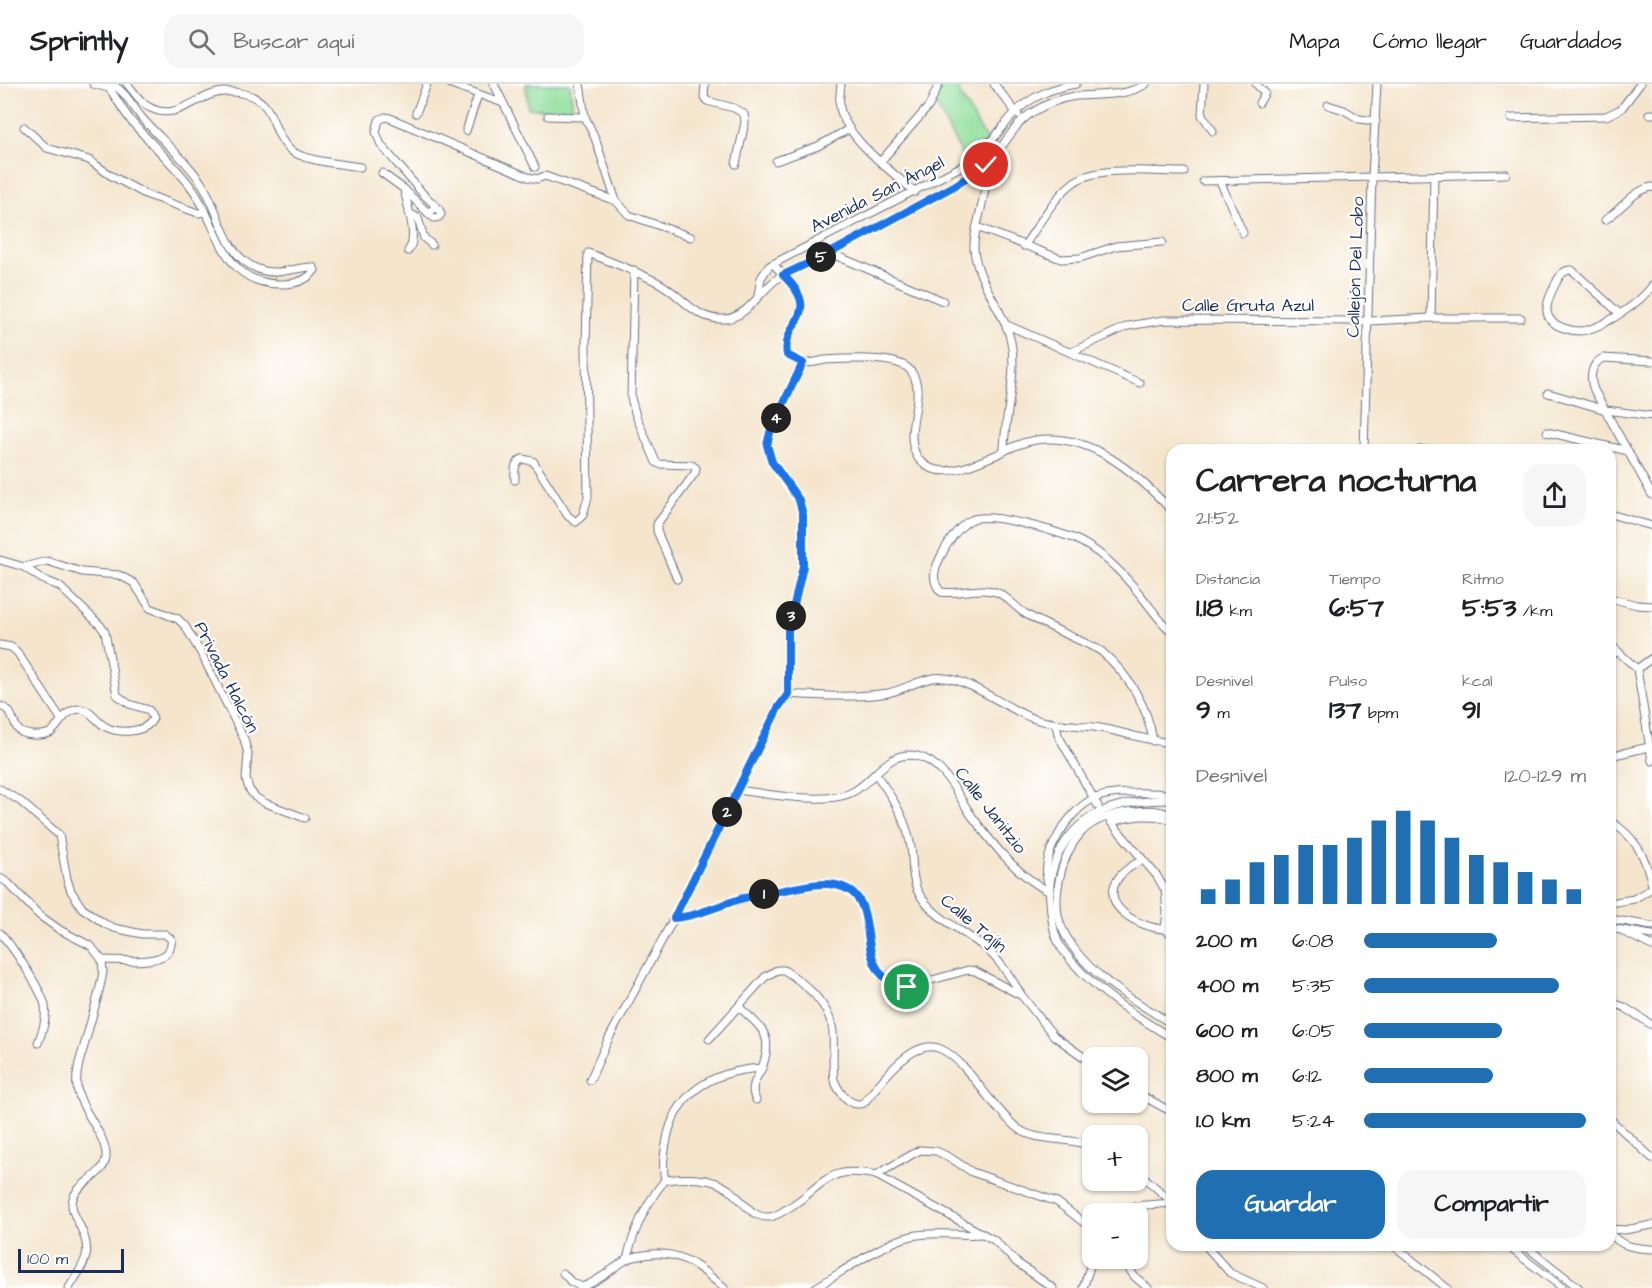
<!DOCTYPE html>
<html lang="es">
<head>
<meta charset="utf-8">
<style>
  :root { --surface:#fff; --page:#f6f6f6; --text:#202124; --muted:#757577; --line:#e0e0e0; --accent:#1f6fb2 }
  body { margin:0; font-family:"Architects Daughter",sans-serif; background:var(--page); color:var(--text); height:100vh; display:flex; flex-direction:column; font-size:22px; white-space:nowrap }
  * { box-sizing:border-box; margin:0 }
  p { font-size:20px; color:var(--muted) }
  .icon { flex:none; width:33px; height:33px; fill:none; stroke:currentColor; stroke-width:2; stroke-linecap:round; stroke-linejoin:round }
  .map { position:relative; flex:1; overflow:hidden }
  .side { position:absolute; left:1166px; top:360px; width:450px; height:807px; display:flex; flex-direction:column; background:var(--surface); border-radius:18px; box-shadow:0 2px 4px #0004 }
  .side>* { flex:none }
  .buttons { position:absolute; left:1082px; top:963px; display:grid; gap:12px }
  .buttons a { display:grid; place-items:center; width:66px; height:66px; border-radius:12px; background:var(--surface); box-shadow:0 2px 4px #0004; font-size:30px }
  .scale { position:absolute; left:18px; bottom:15px; width:106px; box-sizing:border-box; padding-left:6px; border:3px solid #1b2f5e; border-top:0; font-size:16px; line-height:21px; white-space:nowrap; color:#1b2f5e; -webkit-text-stroke:4px #fff; paint-order:stroke }
  .pin { position:absolute; display:grid; place-items:center; width:51px; height:51px; color:#fff; margin:-26px; border:3px solid #fff; border-radius:50%; box-shadow:0 2px 6px #0007 }
  .km { position:absolute; width:30px; height:30px; margin:-15px; border-radius:50%; background:#222; color:#fff; font-size:16px; line-height:30px; text-align:center }
  .round { display:grid; place-items:center; flex:none; width:63px; height:63px; border-radius:18px; background:var(--page) }
  .overview { display:flex; align-items:center; justify-content:space-between; height:102px; padding:0 30px }
  h1 { font-size:33px; font-weight:700; line-height:45px }
  .figures { display:grid; grid-template-columns:repeat(3,1fr); gap:9px; height:102px; padding:6px 30px }
  .figures div { display:grid; align-content:center }
  .figures b { font-size:26px; font-weight:700 }
  .figures small { font-size:16px; font-weight:400 }
  .figures p { font-size:16px }
  .chart { height:168px; padding:12px 30px }
  .chart p { display:flex; justify-content:space-between }
  .chart svg { width:100%; height:108px; margin-top:6px; stroke:var(--accent); stroke-width:6 }
  .button { display:flex; gap:12px; margin-top:auto; padding:12px 30px }
  .button a { flex:1; height:69px; border-radius:18px; background:var(--accent); color:#fff; font-size:24px; font-weight:700; line-height:69px; text-align:center }
  .button a+a { background:var(--page); color:var(--text) }
  ul { padding:0 30px; list-style:none; font-size:20px }
  li { display:grid; grid-template-columns:96px 72px 1fr; align-items:center; height:45px }
  li i { height:15px; border-radius:8px; background:var(--accent) }
  header { display:flex; align-items:center; gap:36px; box-sizing:border-box; height:84px; padding:0 30px; background:var(--surface); border-bottom:2px solid var(--line) }
  header strong { font-size:28px }
  nav { display:flex; gap:33px; margin-inline-start:auto; font-size:21px }
  .search { width:420px; height:54px; background:var(--page); display:flex; align-items:center; gap:15px; box-sizing:border-box; padding:0 21px; border-radius:18px; color:var(--muted); font-size:22px }
  .map>svg:first-child { display:block }
  .green { fill:#91de9b; stroke:#56867c; stroke-width:1.5 }
  .lines { fill:none; stroke-linecap:round; stroke-linejoin:round }
  .minor-casing { stroke:#676f84; stroke-width:9 }
  .minor { stroke:#fff; stroke-width:7 }
  .route-casing { stroke:#fff; stroke-width:12 }
  .route { stroke:#1a73e8; stroke-width:8 }
  .labels { text-anchor:middle; stroke-width:4.5; stroke-linejoin:round; paint-order:stroke }
  .street-label { font-size:18px; fill:#1b2f5e; stroke:#fff }
</style>
</head>
<body>
<header>
<strong>Sprintly</strong>
<div class="search"><svg class="icon" aria-label="search" viewBox="0 0 24 24"><circle cx="10" cy="10" r="6"/><path d="M15 15l6 6"/></svg>Buscar aquí</div>
<nav><a>Mapa</a><a>Cómo llegar</a><a>Guardados</a></nav>
</header>
<div class="map">
<svg width="1652" height="1204" viewBox="0 0 1652 1204">
  <rect width="100%" height="100%" fill="#fff"/>
  <filter id="ink" filterUnits="userSpaceOnUse"><feTurbulence type="fractalNoise" baseFrequency=".0167" numOctaves="2"/><feDisplacementMap in="SourceGraphic" scale="12" xChannelSelector="R" yChannelSelector="G"/><feConvolveMatrix kernelMatrix="1 2 1 2 8 2 1 2 1" color-interpolation-filters="sRGB"/></filter>
  <filter id="wash" filterUnits="userSpaceOnUse"><feTurbulence type="fractalNoise" baseFrequency=".008" numOctaves="4" result="noise"/><feDisplacementMap in="SourceGraphic" scale="24" xChannelSelector="R" yChannelSelector="G"/><feGaussianBlur stdDeviation="1.35" result="paint"/><feColorMatrix in="noise" values="0 0 0 0 0 0 0 0 0 0 0 0 0 0 0 0 0 1.4 0 .05"/><feComposite in="paint" operator="in"/></filter>
  <g filter="url(#wash)">
    <rect width="100%" height="100%" fill="#f4e5cc"/>
    <g class="green">
      <polygon points="526,0 570,0 573,28 528,24"/>
      <polygon points="941,0 963,0 958,7 987,57 965,77 935,19"/>
    </g>
  </g>
  <g filter="url(#ink)">
    <g class="lines">
      <defs>
        <g id="minor">
          <path d="M93,0L109,4C117,15 123,27 132,38C151,60 174,80 191,103C220,141 221,202 282,200C295,200 307,197 315,186L313,183C293,183 278,193 258,185C224,172 221,131 204,103C188,77 162,57 142,34C132,22 126,8 112,0"/>
          <path d="M127,0C134,7 139,18 149,23C173,37 191,17 213,10C223,7 234,7 245,10C277,18 270,47 289,65C302,77 342,80 360,83"/>
          <polyline points="451,0 503,19"/>
          <polyline points="494,0 535,83"/>
          <polyline points="580,0 585,33 595,54 616,117"/>
          <polyline points="705,0 704,13 707,17 734,24 744,30 745,38 736,80"/>
          <path d="M841,0C840,8 839,16 840,24C847,55 891,87 915,108"/>
          <polyline points="994,0 1018,31"/>
          <polyline points="1204,0 1202,31 1213,47"/>
          <polyline points="1256,0 1265,9 1259,19"/>
          <polyline points="1328,21 1344,26 1359,35 1376,37"/>
          <polyline points="416,29 427,0"/>
          <polyline points="1649,30 1652,30"/>
          <polyline points="548,32 585,33"/>
          <polyline points="1511,34 1606,32 1621,25 1640,0"/>
          <polyline points="24,43 47,64 89,76 110,91 145,110 198,129 205,128"/>
          <polyline points="466,47 478,11"/>
          <polyline points="776,77 818,62 849,45"/>
          <polyline points="881,77 929,22 939,0"/>
          <path d="M986,80C987,93 985,107 982,120C979,135 973,151 974,165C977,199 1004,225 1011,258C1018,292 1004,332 1004,367"/>
          <polyline points="382,89 404,105 430,131"/>
          <polyline points="1203,97 1506,90"/>
          <polyline points="1220,97 1243,149"/>
          <path d="M404,105C407,121 419,154 408,167"/>
          <polyline points="436,124 430,127 430,131 434,134 439,133 441,130 439,125 424,111 381,61 376,48 379,36 385,33 390,34 528,93 537,95 545,92 616,117 629,131 691,153"/>
          <polyline points="409,129 418,134 424,154 432,161"/>
          <path d="M1605,136C1621,126 1633,106 1652,103"/>
          <polyline points="977,143 1061,175 1080,174 1116,162 1162,158"/>
          <path d="M1024,162C1039,141 1053,114 1073,99C1096,81 1154,88 1184,88"/>
          <polyline points="830,169 943,217"/>
          <path d="M773,180C797,206 811,212 791,248C787,255 785,263 787,271C791,274 798,278 803,279C810,280 819,277 825,276C844,275 898,271 910,286C930,311 900,346 918,374C923,380 929,385 937,386C955,390 981,377 998,370C1010,364 1022,358 1036,356C1091,348 1137,390 1172,427"/>
          <polyline points="634,186 631,314 636,332 656,378 659,380 692,381 696,384 695,389 657,440 657,447 677,495"/>
          <path d="M758,211L761,194L769,182L970,78C988,65 999,46 1014,30C1029,13 1054,3 1076,0"/>
          <path d="M1620,230L1572,186C1564,185 1559,192 1556,199C1546,218 1539,236 1564,244C1572,247 1579,248 1587,246C1608,240 1640,219 1652,202"/>
          <polyline points="1431,234 1521,234"/>
          <polyline points="1007,241 1140,299"/>
          <polyline points="1071,268 1128,242 1164,236 1369,237 1431,234 1434,92"/>
          <path d="M1652,277L1603,274C1591,280 1589,293 1594,306L1652,411"/>
          <polyline points="1548,309 1606,326 1652,332"/>
          <polyline points="1547,348 1628,367"/>
          <polyline points="1364,366 1372,94 1377,0"/>
          <polyline points="1419,366 1437,366"/>
          <path d="M515,396C515,387 513,380 522,375L533,377L568,432L576,438L583,431L588,413L586,264L588,169C612,178 636,187 659,199C682,211 695,237 725,235C749,233 761,204 781,192C797,183 814,176 830,168C861,152 892,135 922,119C943,108 966,97 985,82C1003,66 1012,41 1033,28C1046,20 1061,14 1076,12C1100,10 1125,13 1146,0"/>
          <polyline points="1610,430 1652,442"/>
          <path d="M0,476L24,483L42,495L59,502L100,541L105,548L117,611L129,620L149,626L153,634C147,649 119,650 106,643C96,638 91,625 79,625C64,626 60,642 50,649C42,652 22,653 17,644C11,634 13,626 0,622"/>
          <polyline points="24,483 47,477 82,488 119,491 134,499 150,524 178,535 185,542 202,571 244,655 248,670 246,695 249,705 255,713 265,719 305,734"/>
          <polyline points="1610,514 1637,521 1652,522"/>
          <polyline points="1610,560 1637,585 1652,677"/>
          <polyline points="0,561 11,563 17,568 61,635"/>
          <polyline points="1610,573 1617,567"/>
          <polyline points="1637,585 1652,574"/>
          <path d="M788,610C820,612 856,614 888,609C907,605 926,591 945,594C972,597 1006,624 1032,634C1054,642 1077,640 1100,644C1124,648 1147,657 1172,659"/>
          <polyline points="1056,640 1058,651 1098,722"/>
          <path d="M1153,657C1148,622 1128,590 1101,567C1076,554 1050,544 1026,530C1015,524 1008,512 996,508C978,502 959,511 941,508C931,497 934,486 940,474C946,461 958,442 971,436C988,427 1054,447 1073,454C1101,466 1124,490 1142,513C1152,525 1160,538 1172,548"/>
          <polyline points="1610,672 1649,663"/>
          <path d="M875,689C890,710 905,732 910,758C914,774 910,792 918,808C933,834 963,846 985,864C1000,876 1012,895 1022,912"/>
          <path d="M0,705L20,717L59,751L67,795L71,807L82,824L105,840L114,844L142,850H165L172,856C171,861 170,867 166,870C154,880 118,876 102,876"/>
          <path d="M738,706C767,710 821,720 848,710C873,701 885,665 917,672C946,679 958,714 974,735C994,762 1019,793 1050,808"/>
          <path d="M1172,716C1125,716 1081,724 1059,769C1052,784 1048,800 1050,817C1051,833 1053,852 1062,865C1089,903 1133,931 1172,954"/>
          <path d="M1172,732C1160,725 1148,726 1136,727C1118,728 1093,735 1081,749C1061,771 1050,816 1062,844C1082,889 1132,915 1172,940"/>
          <polyline points="1110,737 1157,792 1165,806 1167,828 1165,845"/>
          <path d="M1610,737C1635,752 1646,773 1652,801"/>
          <path d="M1112,738C1132,732 1151,729 1172,736"/>
          <path d="M1142,776C1134,781 1125,785 1119,793C1097,823 1141,844 1165,845L1172,851"/>
          <path d="M0,794L8,799L39,831L60,846L91,862L102,876L103,888C99,912 91,935 85,959C81,972 75,989 77,1003C80,1027 108,1052 106,1074C103,1095 72,1099 72,1121C72,1128 77,1136 80,1142C94,1171 84,1179 69,1204"/>
          <path d="M1048,799C1040,772 1068,727 1093,715C1109,707 1154,708 1172,711"/>
          <polyline points="1610,819 1634,815 1652,804"/>
          <path d="M674,834C698,832 718,822 740,815C758,811 777,807 795,804C808,801 822,798 836,801C881,810 857,866 883,892C890,900 897,903 907,903L968,886L975,887L1022,912L1054,952L1092,979"/>
          <polyline points="1610,835 1652,842"/>
          <polyline points="1610,844 1652,851"/>
          <polyline points="1624,848 1652,862"/>
          <path d="M0,849C11,860 43,908 45,922C47,935 42,948 38,959"/>
          <polyline points="1610,918 1624,923 1652,941"/>
          <path d="M709,955L765,893L777,886H784C806,900 830,921 833,948C834,964 832,980 834,996C839,1008 850,1024 864,1019C879,1000 913,952 941,965C960,974 976,998 989,1014C998,1024 1007,1036 1017,1044C1037,1059 1068,1052 1092,1062"/>
          <polyline points="590,996 608,956 674,834 778,624 788,610 788,547 803,481 803,431 799,416 772,378 767,361 771,345 803,279"/>
          <polyline points="1137,1009 1172,1028"/>
          <path d="M756,1016C749,1004 756,995 762,984"/>
          <polyline points="1610,1035 1652,1074"/>
          <polyline points="1137,1087 1172,1118"/>
          <polyline points="876,1091 920,1066 936,1067 949,1073 972,1088 1057,1118 1092,1145"/>
          <path d="M665,1096C686,1094 710,1092 728,1105C742,1114 750,1134 769,1133C777,1132 783,1127 790,1123C826,1100 826,1081 876,1091L994,1156L1016,1178L1053,1204"/>
          <polyline points="1116,1130 1134,1122 1172,1119"/>
          <polyline points="1610,1145 1625,1146 1652,1141"/>
          <path d="M1610,1149C1621,1163 1635,1164 1652,1165"/>
          <polyline points="1205,1161 1230,1189 1263,1204"/>
          <polyline points="1393,1161 1447,1204"/>
          <polyline points="1506,1161 1563,1204"/>
          <polyline points="1524,1161 1579,1204"/>
          <polyline points="1122,1174 1134,1192 1148,1204"/>
          <path d="M627,1175C634,1145 646,1119 665,1096C662,1084 664,1072 666,1060C674,1008 713,987 762,984C774,951 763,945 739,923"/>
          <path d="M563,1189L571,1198L582,1203C600,1197 611,1185 626,1176C631,1173 639,1172 644,1171C680,1165 699,1182 724,1204"/>
          <path d="M815,1204C841,1189 885,1157 912,1152C935,1147 959,1152 982,1150"/>
          <polyline points="1083,1204 1093,1174"/>
        </g>
      </defs>
      <use href="#minor" class="minor-casing"/>
      <use href="#minor" class="minor"/>
    </g>
  </g>
  <g class="lines" filter="url(#ink)">
    <defs>
      <path id="route" d="M907,903C897,903 890,900 883,892C857,866 881,810 836,801C821,798 805,802 790,805C773,808 757,811 740,815C718,822 697,832 674,834L778,624L788,610V547L803,482V431L799,416L772,378L767,361L771,345L803,279L787,271C781,236 825,231 783,191L830,169L954,102L986,81"/>
    </defs>
    <use href="#route" class="route-casing"/>
    <use href="#route" class="route"/>
  </g>
  <g class="labels">
    <g class="street-label">
      <text transform="translate(877 110) rotate(-27)" y="6">Avenida San Ángel</text>
      <text transform="translate(1355 183) rotate(-88)" y="6">Callejón Del Lobo</text>
      <text x="1248" y="227">Calle Gruta Azul</text>
      <text transform="translate(227 593) rotate(63)" y="6">Privada Halcón</text>
      <text transform="translate(991 726) rotate(52)" y="6">Calle Janitzio</text>
      <text transform="translate(974 839) rotate(40)" y="6">Calle Tajín</text>
    </g>
  </g>
</svg>
<div class="buttons">
<a><svg class="icon" aria-label="layers" viewBox="0 0 24 24"><path d="M12 4l9 5-9 5-9-5zM3 14l9 5 9-5"/></svg></a>
<a>+</a>
<a>−</a>
</div>
<div class="scale">100 m</div>
<div class="pin" style="left:907px;top:903px;background:#1e9e55"><svg class="icon" aria-label="arrive" viewBox="0 0 24 24"><path d="M6 21V4h12l-3 4 3 4H6"/></svg></div>
<div class="pin" style="left:986px;top:81px;background:#d93025"><svg class="icon" aria-label="check" viewBox="0 0 24 24"><path d="M5 12l5 5 9-10"/></svg></div>
<b class="km" style="left:764px;top:810px">1</b>
<b class="km" style="left:727px;top:728px">2</b>
<b class="km" style="left:791px;top:532px">3</b>
<b class="km" style="left:776px;top:334px">4</b>
<b class="km" style="left:821px;top:173px">5</b>
<section class="side">
<div class="overview"><div><h1>Carrera nocturna</h1><p>21:52</p></div><a class="round"><svg class="icon" aria-label="share" viewBox="0 0 24 24"><path d="M12 15V3M7 8l5-5 5 5M5 13v7h14v-7"/></svg></a></div>
<div class="figures">
<div><p>Distancia</p><b>1.18<small> km</small></b></div>
<div><p>Tiempo</p><b>6:57</b></div>
<div><p>Ritmo</p><b>5:53<small> /km</small></b></div>
</div>
<div class="figures">
<div><p>Desnivel</p><b>9<small> m</small></b></div>
<div><p>Pulso</p><b>137<small> bpm</small></b></div>
<div><p>kcal</p><b>91</b></div>
</div>
<div class="chart"><p><span>Desnivel</span>120–129 m</p>
<svg viewBox="0 0 160 44" preserveAspectRatio="none"><path d="M5 44V38M15 44V34M25 44V27M35 44V24M45 44V20M55 44V20M65 44V17M75 44V10M85 44V6M95 44V10M105 44V17M115 44V24M125 44V27M135 44V31M145 44V34M155 44V38"/></svg>
</div>
<ul>
<li><b>200 m</b>6:08<i style="width:60%"></i></li>
<li><b>400 m</b>5:35<i style="width:88%"></i></li>
<li><b>600 m</b>6:05<i style="width:62%"></i></li>
<li><b>800 m</b>6:12<i style="width:58%"></i></li>
<li><b>1.0 km</b>5:24<i style="width:100%"></i></li>
</ul>
<div class="button"><a>Guardar</a><a>Compartir</a></div>
</section>
</div>
</body>
</html>
